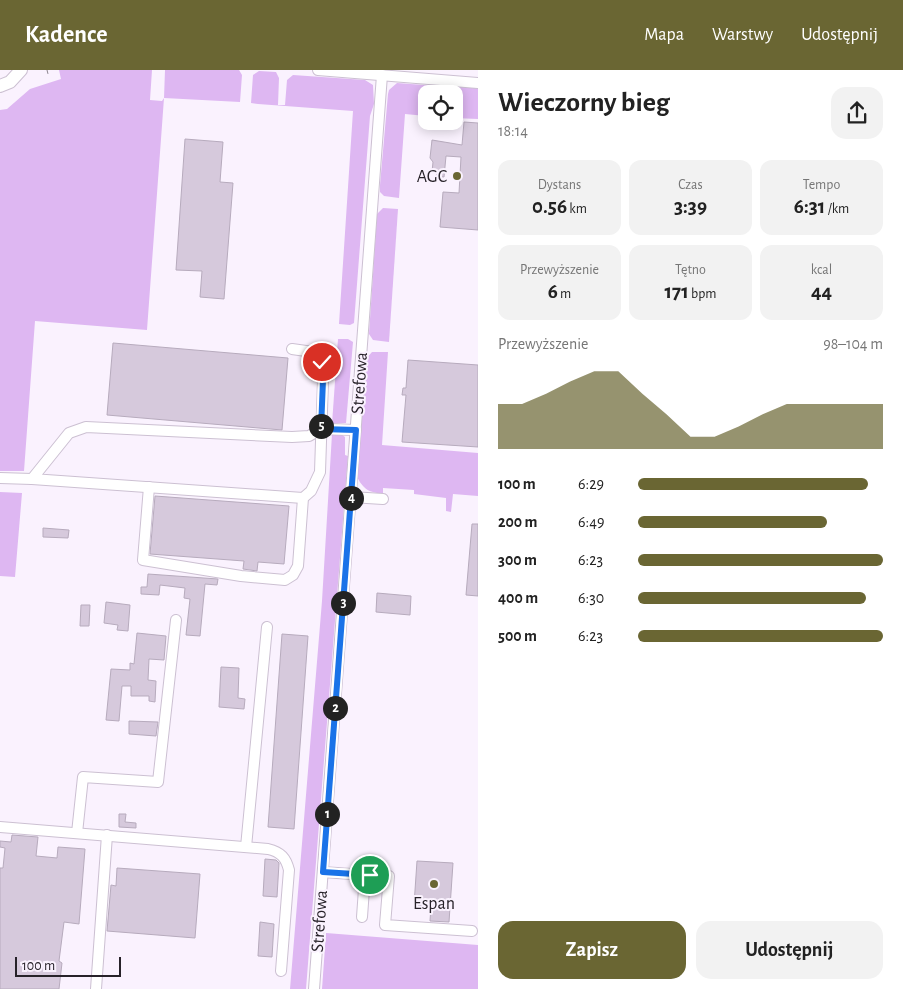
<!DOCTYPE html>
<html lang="pl">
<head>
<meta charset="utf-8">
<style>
  :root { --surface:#fff; --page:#f2f2f2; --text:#222; --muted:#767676; --accent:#6a6633 }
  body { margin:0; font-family:"Alegreya Sans",sans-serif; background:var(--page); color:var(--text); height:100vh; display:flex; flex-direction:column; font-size:19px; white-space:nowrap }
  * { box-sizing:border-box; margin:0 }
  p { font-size:16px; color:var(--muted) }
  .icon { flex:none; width:28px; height:28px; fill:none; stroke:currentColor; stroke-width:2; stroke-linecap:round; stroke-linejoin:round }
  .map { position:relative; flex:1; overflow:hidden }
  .panel { display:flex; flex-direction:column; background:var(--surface); width:425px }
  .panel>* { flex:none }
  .fabs { position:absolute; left:418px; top:15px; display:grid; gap:10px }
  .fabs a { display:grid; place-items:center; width:45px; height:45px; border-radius:10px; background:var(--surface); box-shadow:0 2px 12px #0003; font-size:25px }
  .scale { position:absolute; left:15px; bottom:12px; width:106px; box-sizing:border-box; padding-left:5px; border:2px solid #272229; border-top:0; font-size:14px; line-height:18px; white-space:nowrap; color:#272229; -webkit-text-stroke:4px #faf2fe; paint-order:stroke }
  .pin { position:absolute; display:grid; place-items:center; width:42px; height:42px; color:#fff; margin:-21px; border:2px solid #fff; border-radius:50%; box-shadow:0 1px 5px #0007 }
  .km { position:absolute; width:25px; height:25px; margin:-12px; border-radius:50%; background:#222; color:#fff; font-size:14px; line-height:25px; text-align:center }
  .round { display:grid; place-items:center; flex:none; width:52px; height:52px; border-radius:15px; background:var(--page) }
  .overview { display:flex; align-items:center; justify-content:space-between; height:85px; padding:0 20px }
  h1 { font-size:28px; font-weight:700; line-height:38px }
  .stats { display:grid; grid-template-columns:repeat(3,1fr); gap:8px; height:85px; padding:5px 20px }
  .stats div { display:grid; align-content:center; border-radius:12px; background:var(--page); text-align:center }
  .stats b { font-size:21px; font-weight:700 }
  .stats small { font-size:14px; font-weight:400 }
  .stats p { font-size:14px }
  .chart { height:140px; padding:10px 20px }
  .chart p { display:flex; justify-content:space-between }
  .chart svg { width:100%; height:90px; margin-top:5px; fill:var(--accent); opacity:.7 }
  .action { display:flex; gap:10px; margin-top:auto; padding:10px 20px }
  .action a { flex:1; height:58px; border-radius:15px; background:var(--accent); color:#fff; font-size:20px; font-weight:700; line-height:58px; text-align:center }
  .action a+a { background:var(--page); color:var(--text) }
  ul { padding:0 20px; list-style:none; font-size:16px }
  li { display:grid; grid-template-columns:80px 60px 1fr; align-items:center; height:38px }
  li i { height:12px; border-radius:6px; background:var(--accent) }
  header { display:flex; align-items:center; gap:30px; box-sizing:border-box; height:70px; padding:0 25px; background:var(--accent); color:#fff }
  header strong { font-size:24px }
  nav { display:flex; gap:28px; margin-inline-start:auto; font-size:18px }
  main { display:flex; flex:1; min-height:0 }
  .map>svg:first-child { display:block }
  .green { fill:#deb7f2 }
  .building { fill:#d6c9dc; stroke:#b7abbd }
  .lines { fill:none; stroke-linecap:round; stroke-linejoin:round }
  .minor-casing { stroke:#ccc0d2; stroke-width:12 }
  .major-casing { stroke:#ccc0d2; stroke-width:14 }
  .path { stroke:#8c858f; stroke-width:1; stroke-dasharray:4 4; stroke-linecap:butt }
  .minor { stroke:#fff; stroke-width:10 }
  .major { stroke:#fff; stroke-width:12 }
  .route-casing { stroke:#fff; stroke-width:10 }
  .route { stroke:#1a73e8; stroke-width:6 }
  .poi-dot { fill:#6a6633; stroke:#faf2fe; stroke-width:2 }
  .labels { text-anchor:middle; stroke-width:4; stroke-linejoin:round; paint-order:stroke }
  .poi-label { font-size:18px; fill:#272229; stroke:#faf2fe; text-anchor:end }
  .street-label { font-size:18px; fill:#272229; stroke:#faf2fe }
</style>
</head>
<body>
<header>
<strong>Kadence</strong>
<nav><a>Mapa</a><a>Warstwy</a><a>Udostępnij</a></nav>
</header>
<main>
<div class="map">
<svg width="478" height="919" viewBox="0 0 478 919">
  <rect width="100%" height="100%" fill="#faf2fe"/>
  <g class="green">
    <polygon points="59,0 152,0 150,30 162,31 164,28 165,0 239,0 242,5 240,32 164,28 147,260 35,251 24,401 0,401 0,40 7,39 30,19 61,9"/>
    <polygon points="259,1 276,2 279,8 278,35 285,35 287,10 293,5 365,10 373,15 374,34 370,46 354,253 350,255 339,254 353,41 258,34 251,33 253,5"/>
    <polygon points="397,13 437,16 439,19 439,24 426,24 426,46 405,44 399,128 384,126 380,122 380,115 388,24 389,20"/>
    <polygon points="454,16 478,18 478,49 454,48 454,24 449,24"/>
    <polygon points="383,138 398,139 389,272 373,270 369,264 377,144"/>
    <polygon points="338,269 348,269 353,272 346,353 332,354"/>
    <path d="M372,282H388L382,375L478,383V426L453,424L451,442L446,441V428L414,424V420L383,418V424C369,422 364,420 357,407L365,290Z"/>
    <polygon points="332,364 341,364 345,367 345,385 348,386 306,919 290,919 322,531"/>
    <polygon points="0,422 22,423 15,507 0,506"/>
    <polygon points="326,863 478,875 478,919 322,919"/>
  </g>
  <g class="building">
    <polygon points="464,52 478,53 478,160 440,157 443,122 459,123 461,87 446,86 444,107 436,106 437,103 432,102 433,92 430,88 432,70 462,75"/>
    <polygon points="185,69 223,72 220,112 233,113 224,229 200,227 202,201 176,200"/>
    <polygon points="113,273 288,288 282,360 107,345"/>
    <polygon points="408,290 478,295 478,377 402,372 406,325 402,325 403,318 406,318"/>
    <polygon points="155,426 289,436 284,494 258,492 257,501 243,499 244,491 150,484"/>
    <polygon points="472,454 478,454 478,526 466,525"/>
    <polygon points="43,458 69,460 68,468 43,467"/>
    <polygon points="148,504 218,509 217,515 205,514 200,566 186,565 190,529 184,528 185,518 160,515 159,525 141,524 141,517 147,517"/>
    <polygon points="377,523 411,526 410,545 376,542"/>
    <polygon points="106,532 130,535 128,561 117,560 118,555 104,553"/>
    <polygon points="81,535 90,535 89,556 80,556"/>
    <polygon points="137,563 166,566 164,590 149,589 148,610 156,611 155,632 149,631 149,626 131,626 131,616 122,616 119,651 106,650 111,599 130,600 130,593 134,594"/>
    <polygon points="282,564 308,566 294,759 268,757"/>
    <polygon points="221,597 239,598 238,628 245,629 244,639 219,637"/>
    <polygon points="129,651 158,652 156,666 129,664"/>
    <polygon points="119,744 126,744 125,752 136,753 136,758 119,757"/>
    <polygon points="12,765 38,767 36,786 57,788 58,777 85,779 79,854 64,852 59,891 62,893 59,919 0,919 0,798 3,798 5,778 0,777 0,771 11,772"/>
    <polygon points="265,789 276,790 279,793 277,827 263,826"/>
    <polygon points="417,791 453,793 449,852 430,851 431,836 414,835"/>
    <polygon points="117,798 200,804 195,868 107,861 111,815 116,816"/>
    <polygon points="260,852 274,854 272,887 258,886"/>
  </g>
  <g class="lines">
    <defs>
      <g id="minor">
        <polyline points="318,0 478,13"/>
        <polyline points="0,408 32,409"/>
        <polyline points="149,417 143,490 241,506 285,510 293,505 298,496 303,428 311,421 320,402 323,310 321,292 313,282 292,279"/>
        <polyline points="351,427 383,429"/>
        <polyline points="303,428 32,409 69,363 86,357 292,367 309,366 321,359 356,360"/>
        <path d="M0,757L268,779C281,782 286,788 289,800L281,901"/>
        <polyline points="77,763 83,707 158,712 176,550"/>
        <polyline points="246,777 267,557"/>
        <polyline points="323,802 365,805 362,847"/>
        <polyline points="365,805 389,806 385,855 472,861"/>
        <polyline points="96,919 107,765"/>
        <polyline points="314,919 382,5"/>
      </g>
      <polyline id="major" points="0,16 10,12 21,0"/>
    </defs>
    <use href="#minor" class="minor-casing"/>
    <use href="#major" class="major-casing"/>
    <polyline class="path" points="47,0 48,4"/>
    <use href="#minor" class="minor"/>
    <use href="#major" class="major"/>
  </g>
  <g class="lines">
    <defs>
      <polyline id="route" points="322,292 323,310 321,359 356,360 323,802 370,805"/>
    </defs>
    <use href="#route" class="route-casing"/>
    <use href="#route" class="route"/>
  </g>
  <g class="poi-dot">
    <circle cx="457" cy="106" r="5"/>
    <circle cx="434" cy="814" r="5"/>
  </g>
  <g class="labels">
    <g class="poi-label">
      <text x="447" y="112">AGC</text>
      <text x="434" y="839" text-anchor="middle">Espan</text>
    </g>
    <g class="street-label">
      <text transform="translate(359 313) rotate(-86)" y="6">Strefowa</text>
      <text transform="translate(319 851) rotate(-86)" y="6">Strefowa</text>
    </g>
  </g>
</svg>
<div class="fabs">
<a><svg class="icon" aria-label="locate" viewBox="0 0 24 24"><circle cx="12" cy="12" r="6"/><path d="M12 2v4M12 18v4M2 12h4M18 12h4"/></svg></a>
</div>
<div class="scale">100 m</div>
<div class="pin" style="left:370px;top:805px;background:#1e9e55"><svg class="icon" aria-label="arrive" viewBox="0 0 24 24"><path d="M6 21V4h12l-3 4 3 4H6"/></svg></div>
<div class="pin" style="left:322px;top:292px;background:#d93025"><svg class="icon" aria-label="check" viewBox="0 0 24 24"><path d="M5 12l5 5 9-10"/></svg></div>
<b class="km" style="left:327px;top:744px">1</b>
<b class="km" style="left:335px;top:638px">2</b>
<b class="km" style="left:343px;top:533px">3</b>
<b class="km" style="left:351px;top:428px">4</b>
<b class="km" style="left:321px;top:356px">5</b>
</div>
<section class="panel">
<div class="overview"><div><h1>Wieczorny bieg</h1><p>18:14</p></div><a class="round"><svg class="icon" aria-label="share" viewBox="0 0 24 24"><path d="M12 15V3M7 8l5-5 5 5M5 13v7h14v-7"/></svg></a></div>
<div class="stats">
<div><p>Dystans</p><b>0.56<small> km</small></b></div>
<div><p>Czas</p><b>3:39</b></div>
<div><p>Tempo</p><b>6:31<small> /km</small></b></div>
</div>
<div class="stats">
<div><p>Przewyższenie</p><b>6<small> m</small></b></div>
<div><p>Tętno</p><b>171<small> bpm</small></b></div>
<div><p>kcal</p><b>44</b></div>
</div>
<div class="chart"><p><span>Przewyższenie</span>98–104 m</p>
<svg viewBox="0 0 160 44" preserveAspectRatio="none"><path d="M0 44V22L10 22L20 17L30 11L40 6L50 6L60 17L70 27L80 38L90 38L100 33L110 27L120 22L130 22L140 22L150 22L160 22V44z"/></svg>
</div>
<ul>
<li><b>100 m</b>6:29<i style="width:94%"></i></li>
<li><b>200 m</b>6:49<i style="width:77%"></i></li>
<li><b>300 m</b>6:23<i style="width:100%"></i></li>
<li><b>400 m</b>6:30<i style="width:93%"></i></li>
<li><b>500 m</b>6:23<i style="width:100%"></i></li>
</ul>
<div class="action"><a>Zapisz</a><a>Udostępnij</a></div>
</section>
</main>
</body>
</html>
